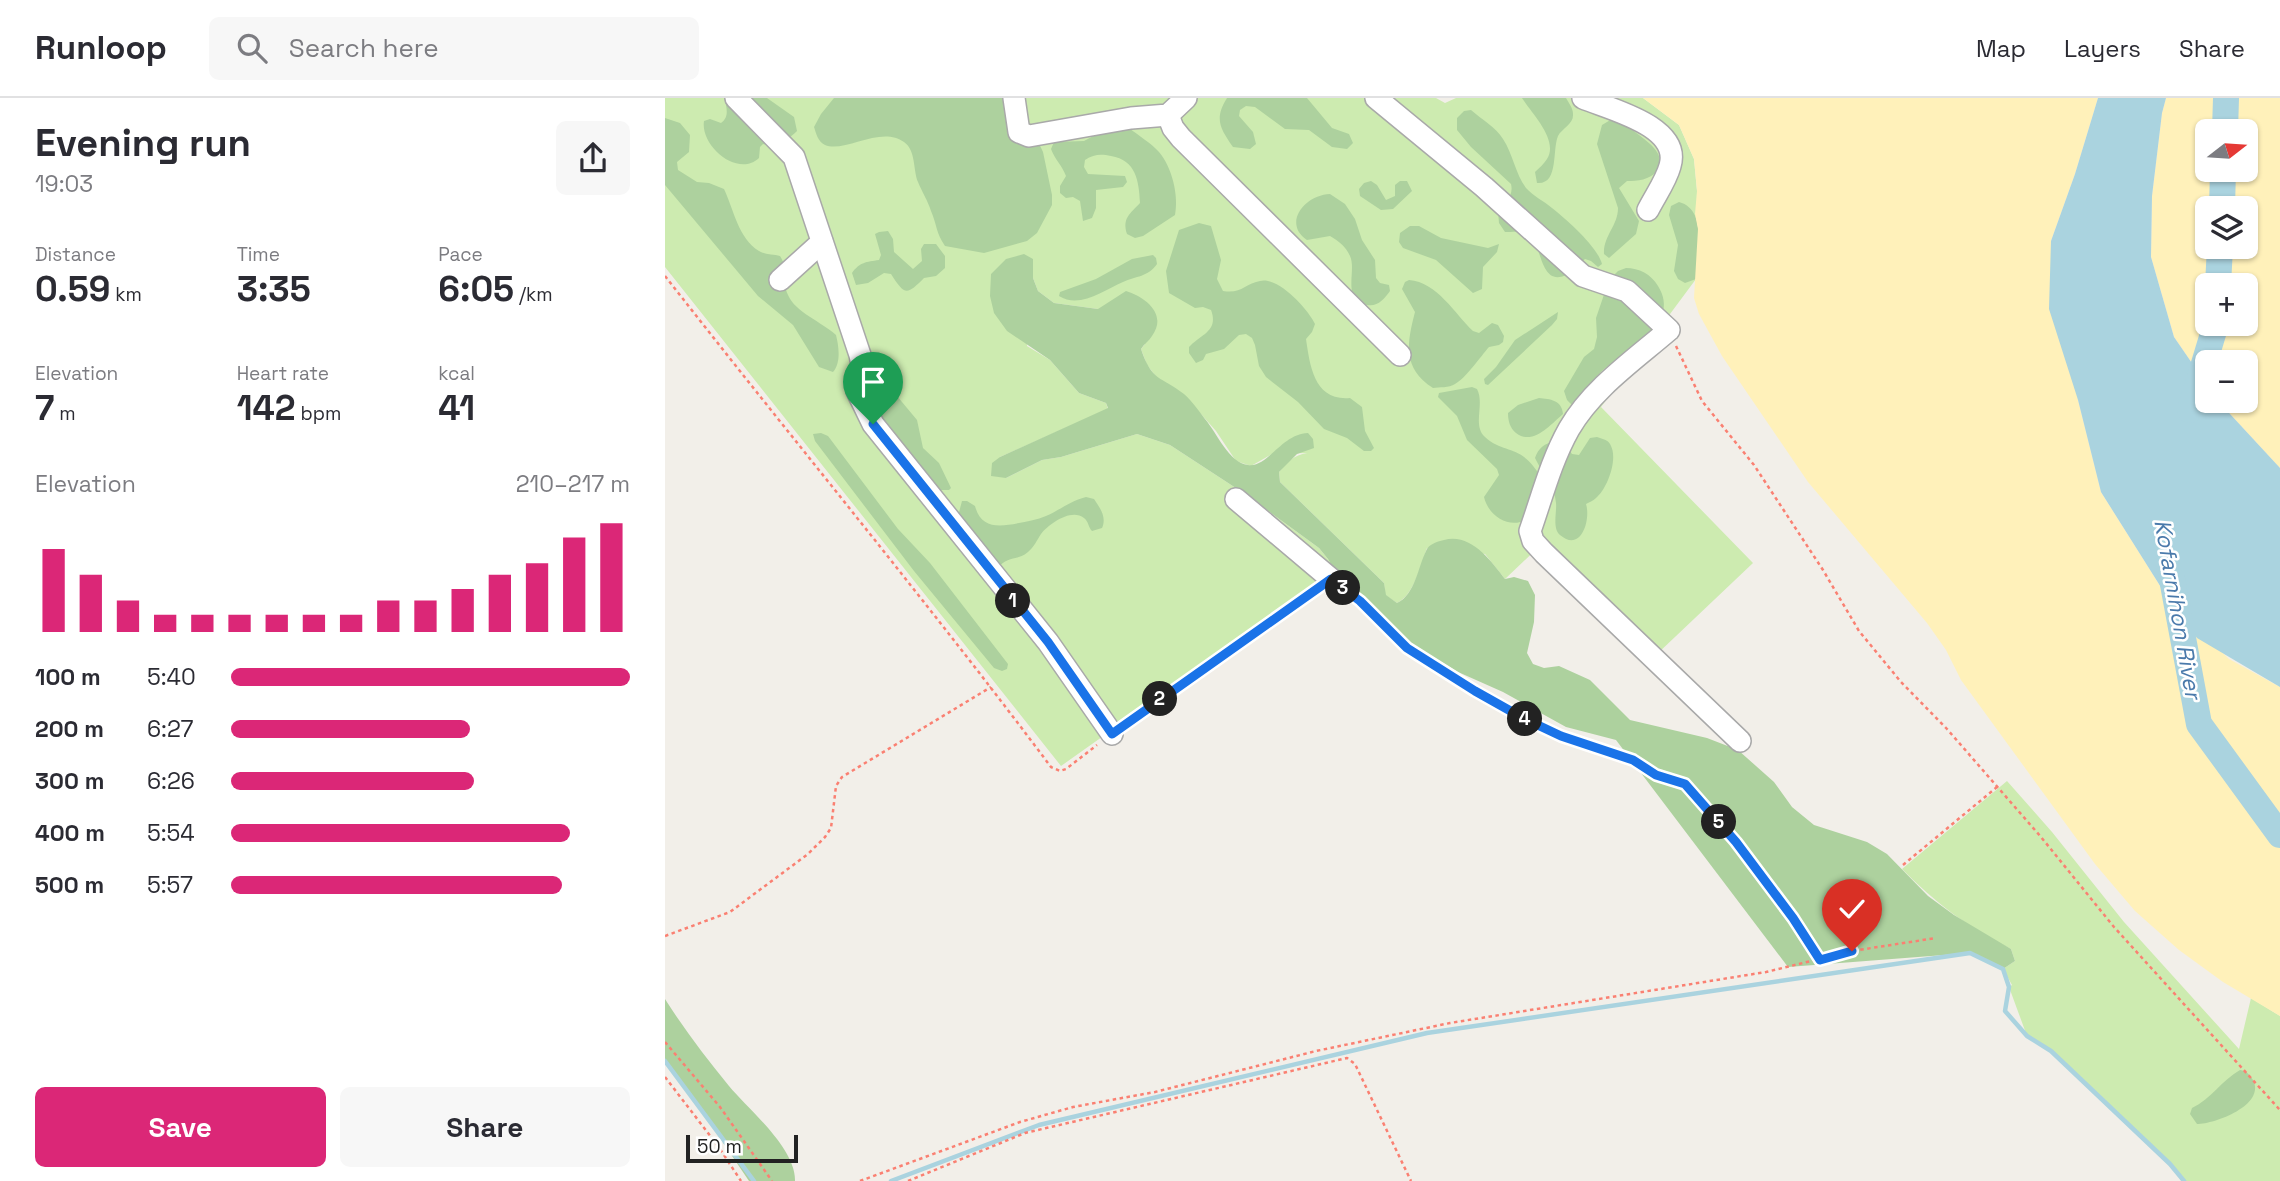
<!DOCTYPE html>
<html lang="en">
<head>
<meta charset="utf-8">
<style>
  :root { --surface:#fff; --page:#f7f7f7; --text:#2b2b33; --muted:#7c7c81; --line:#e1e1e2; --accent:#db2777 }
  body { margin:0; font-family:"Space Grotesk",sans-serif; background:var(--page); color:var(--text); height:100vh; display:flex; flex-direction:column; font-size:26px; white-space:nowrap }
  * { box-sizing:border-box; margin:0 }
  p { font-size:23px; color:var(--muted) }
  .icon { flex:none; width:38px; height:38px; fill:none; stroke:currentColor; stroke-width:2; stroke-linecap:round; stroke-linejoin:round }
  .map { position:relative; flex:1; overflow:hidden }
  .details { display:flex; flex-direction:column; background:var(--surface); width:665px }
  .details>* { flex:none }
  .needle { width:46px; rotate:73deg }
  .controls { position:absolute; left:1530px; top:21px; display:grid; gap:14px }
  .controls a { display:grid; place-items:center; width:63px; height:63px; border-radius:10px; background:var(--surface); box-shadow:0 2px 5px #0004; font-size:35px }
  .scale { position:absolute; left:21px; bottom:18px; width:112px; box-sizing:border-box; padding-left:7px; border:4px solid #222; border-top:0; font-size:19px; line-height:24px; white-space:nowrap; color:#222; -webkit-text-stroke:5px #fff; paint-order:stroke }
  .pin { position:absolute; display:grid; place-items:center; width:60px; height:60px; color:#fff; margin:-72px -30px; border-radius:50% 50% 50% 0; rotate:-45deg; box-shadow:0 0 7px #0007 }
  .pin .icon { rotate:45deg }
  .km { position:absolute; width:35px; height:35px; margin:-18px; border-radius:50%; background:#222; color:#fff; font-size:19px; line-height:35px; text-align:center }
  .round { display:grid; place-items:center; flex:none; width:74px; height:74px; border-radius:10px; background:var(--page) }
  .head { display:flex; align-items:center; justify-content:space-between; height:119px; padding:0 35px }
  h1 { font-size:38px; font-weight:700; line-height:52px }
  .metrics { display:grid; grid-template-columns:repeat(3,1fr); gap:10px; height:119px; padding:7px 35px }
  .metrics div { display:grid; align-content:center }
  .metrics b { font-size:35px; font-weight:700 }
  .metrics small { font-size:19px; font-weight:400 }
  .metrics p { font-size:19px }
  .chart { height:196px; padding:14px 35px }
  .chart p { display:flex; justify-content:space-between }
  .chart svg { width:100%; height:126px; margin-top:7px; stroke:var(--accent); stroke-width:6 }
  .action { display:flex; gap:14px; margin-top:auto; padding:14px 35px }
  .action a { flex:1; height:80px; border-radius:10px; background:var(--accent); color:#fff; font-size:28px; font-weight:700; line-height:80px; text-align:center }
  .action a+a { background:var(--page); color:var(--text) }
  ul { padding:0 35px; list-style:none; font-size:23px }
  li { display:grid; grid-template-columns:112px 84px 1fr; align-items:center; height:52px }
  li i { height:18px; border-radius:9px; background:var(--accent) }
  header { display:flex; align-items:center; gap:42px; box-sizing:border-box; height:98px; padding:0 35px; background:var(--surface); border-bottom:2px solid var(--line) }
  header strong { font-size:33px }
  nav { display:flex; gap:38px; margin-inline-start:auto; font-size:24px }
  .search { width:490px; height:63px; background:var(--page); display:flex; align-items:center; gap:18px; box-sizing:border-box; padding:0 24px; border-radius:10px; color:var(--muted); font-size:26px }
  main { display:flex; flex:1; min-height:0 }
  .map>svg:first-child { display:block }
  .grass { fill:#cdebb0 }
  .forest { fill:#add19e }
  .sand { fill:#fff1ba; fill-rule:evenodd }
  .water { fill:#aad3df }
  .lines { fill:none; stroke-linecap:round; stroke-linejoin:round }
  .stream { stroke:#aad3df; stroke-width:4.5 }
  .river { stroke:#aad3df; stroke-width:26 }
  .minor-casing { stroke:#a9a9a9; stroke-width:24 }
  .path { stroke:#fa8072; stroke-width:2.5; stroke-dasharray:3.5 3.5; stroke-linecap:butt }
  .minor { stroke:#fff; stroke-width:21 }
  .route-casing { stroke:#fff; stroke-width:14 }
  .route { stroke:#1a73e8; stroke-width:9 }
  .labels { text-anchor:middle; stroke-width:5; stroke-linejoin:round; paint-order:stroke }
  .water-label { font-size:23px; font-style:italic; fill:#4a7aab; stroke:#fff }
</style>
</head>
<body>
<header>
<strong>Runloop</strong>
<div class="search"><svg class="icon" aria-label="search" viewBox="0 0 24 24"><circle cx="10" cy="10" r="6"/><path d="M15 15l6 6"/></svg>Search here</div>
<nav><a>Map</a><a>Layers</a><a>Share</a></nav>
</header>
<main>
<section class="details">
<div class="head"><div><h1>Evening run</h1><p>19:03</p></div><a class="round"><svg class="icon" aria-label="share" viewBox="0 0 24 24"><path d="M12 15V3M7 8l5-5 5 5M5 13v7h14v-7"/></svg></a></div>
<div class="metrics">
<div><p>Distance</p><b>0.59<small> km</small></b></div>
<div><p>Time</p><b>3:35</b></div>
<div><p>Pace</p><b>6:05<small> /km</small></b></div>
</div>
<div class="metrics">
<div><p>Elevation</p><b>7<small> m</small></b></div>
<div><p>Heart rate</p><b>142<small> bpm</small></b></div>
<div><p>kcal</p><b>41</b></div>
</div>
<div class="chart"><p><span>Elevation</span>210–217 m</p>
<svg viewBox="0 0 160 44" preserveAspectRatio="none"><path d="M5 44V15M15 44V24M25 44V33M35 44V38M45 44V38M55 44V38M65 44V38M75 44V38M85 44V38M95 44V33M105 44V33M115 44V29M125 44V24M135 44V20M145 44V11M155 44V6"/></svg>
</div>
<ul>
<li><b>100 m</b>5:40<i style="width:100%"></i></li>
<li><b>200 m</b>6:27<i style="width:60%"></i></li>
<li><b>300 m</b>6:26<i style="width:61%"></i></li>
<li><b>400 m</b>5:54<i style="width:85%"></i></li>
<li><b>500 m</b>5:57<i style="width:83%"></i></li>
</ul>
<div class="action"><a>Save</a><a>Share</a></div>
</section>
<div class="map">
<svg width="1615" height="1083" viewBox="0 0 1615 1083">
  <rect width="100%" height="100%" fill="#f2efe9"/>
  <g class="grass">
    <path d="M0,0H771L780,5L791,0H978L1014,27L1029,61L1032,93L1031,181L936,309L1088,465L991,557L879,444L840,481L820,456L762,450C756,467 749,497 732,505L720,497L719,485L615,384L614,374C622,364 629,357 642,355L607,356L586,368L571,363L551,333L519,297L493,281L482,267L476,251L480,246L433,211L389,205L373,193L368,180L362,248L385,262L414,295L441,305L443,311L335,359L341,380L377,362L396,359L472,336L505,347L580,396L654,450L663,461L670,474L396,668L0,169Z"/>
    <path d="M1342,683L1387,734L1459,824L1574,951L1586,900L1615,918V1083H1519L1505,1066L1386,953L1362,938L1344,889L1347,887L1338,871L1350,863L1346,851C1305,831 1269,804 1237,771Z"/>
  </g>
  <g class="forest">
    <path d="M60,0H102L129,19L132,33C123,42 110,50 98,46L95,49L94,60C73,80 35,48 39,23L45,21L56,25C65,18 61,10 60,0Z"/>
    <path d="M169,0H346L367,31L378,54L387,97V107L372,135L362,143L319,155L280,148C271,135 272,127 266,113C263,103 257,94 253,84C248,72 251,52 239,44C216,27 180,55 160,47C153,44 151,35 149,29L156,16Z"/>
    <path d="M562,0H642L667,30L684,36L688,45L682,51L667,49L644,32L620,31L590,9L581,8L575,12L574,18L588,34L591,46L585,51L568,49C555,30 549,21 562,0Z"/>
    <path d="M857,0H901C903,4 908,10 908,16C909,26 897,30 893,38C887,52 894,87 872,85L870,74C874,70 879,66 882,61C894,42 867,16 857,0Z"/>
    <path d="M806,12C816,21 831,29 838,41C848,56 850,75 861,90C868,98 879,103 887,110C902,122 932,148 937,166L933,169L926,163L920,161C915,165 909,172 903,176C873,192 878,142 862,135C857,133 846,134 840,134L834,125L833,113C840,105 849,98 846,86L806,49L792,32V20L799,13Z"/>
    <path d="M0,20L15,25L25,37L24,54L12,64L13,72L32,84L44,85L59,91C69,112 73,140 94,153C100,157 108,156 115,158C124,171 117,184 123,197C130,214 157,224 171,237C174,249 176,265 168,274L154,269L128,227L93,198L0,87Z"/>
    <path d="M947,21L962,26C971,39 1005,51 992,73C985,82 972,83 962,83L954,90L974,123L971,136L944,160L939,156C938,138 953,128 953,110L932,46L937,27Z"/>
    <path d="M464,30C474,38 486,45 494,54C507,69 514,98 510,117L478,138L470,140L462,136C457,120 465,116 475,105C474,83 471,62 446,58C436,56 429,56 420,62L419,69L423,76L460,78L462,84L458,89L431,92V110L427,120L418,123L415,103L408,99L401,100L395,95V88L401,78C397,67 390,62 386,51L389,44L419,43L436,34Z"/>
    <polygon points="706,83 712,87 721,102 730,98 730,87 735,83 742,83 747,93 728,111 716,112 695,98 694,91 699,85"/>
    <path d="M665,96L680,106L690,121L697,142L710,162L711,180L715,185L724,187L725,193C719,201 713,209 702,207C676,202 692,173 685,158C681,149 674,143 665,138L642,142C617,125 640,97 665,96Z"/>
    <path d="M1014,104C1044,112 1031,159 1031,181L1020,185L1013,181L1009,173L1013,147L1004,117L1006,108Z"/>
    <path d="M534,125L546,128L556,162L552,181L558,193C577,196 579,186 595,183C613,178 643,211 650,226L647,234L641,241C645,268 649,303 685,300L697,309L700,333L709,350L706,353H699L682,340L659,331L633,304L601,279L594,268L590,247L587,240L581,236L574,237L559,251L541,256L538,262L531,265L524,255V249C536,236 554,233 546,212L538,209L530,210L504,195L501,173L514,132Z"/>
    <polygon points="745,128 754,128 776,140 823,150 834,146 832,154 818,169 817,191 808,195 771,162 738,150 734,144 735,135"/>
    <path d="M214,134L223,133L228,141L229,154L248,171L257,163L256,151L259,146H271L280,158V170L271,178L259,180C242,197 240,198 226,176L219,175L203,185L191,187L187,175C195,164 201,164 214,162L216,157L210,136Z"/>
    <path d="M359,156L368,161V180L373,193L389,205L433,211L461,193C480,199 503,216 487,238C484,243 479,246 476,251C487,284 496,278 519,296C527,303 534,313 540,321C552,335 564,365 583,367C603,370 616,336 643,335L648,341L649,350L632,356L614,374L615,384L719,485L721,497L732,505C750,497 753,469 761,453C764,446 771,444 779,442C806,435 825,462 840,481L849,479L863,483L870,497L869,524L862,555L868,566L879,570L894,568L925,582L965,622L1042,640L1073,652L1109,684L1127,709L1149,727L1202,744L1222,756L1263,798L1289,817L1346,851L1350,863L1338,871L1305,855L1123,869L951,642L901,629L838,594L793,574L731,537L670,474L663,461L654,450L580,396L505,347L472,336L396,359L377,362L341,380L326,378L327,365L335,359L443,310L441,305L414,295L385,262L342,233L329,215L325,198L326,176L341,161Z"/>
    <path d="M488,157L491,160L492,166C483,179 471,178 458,184C439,192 415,211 394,198L395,194L431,181L467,161Z"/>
    <path d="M961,170C974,170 986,176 993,188C1018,228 957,252 934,276C925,286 921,304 907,307L902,302L899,293L919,259L929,251L932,239L931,220L944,182L953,173Z"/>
    <path d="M744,182C772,184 790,216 808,233L814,235L827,225L833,227L839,238L838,244L834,247L824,249C816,258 800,281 790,286C784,290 774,289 768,290C737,270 742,245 750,214L737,191L740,184Z"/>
    <polygon points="893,214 892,221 887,227 823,287 820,286 819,281 831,269 850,242"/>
    <polygon points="217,283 222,286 252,322 258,350 274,365 286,390 284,392 275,392 258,383 202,306 203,289 206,284"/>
    <path d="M807,289L812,291C820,306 807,327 820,339C840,357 854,345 874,376L861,422C843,431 823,417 819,399L834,377L832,371L802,342L792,318L773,299L774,295Z"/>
    <path d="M874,300C885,301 897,302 898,316C885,327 868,348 851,335C845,330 843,323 843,315L853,307Z"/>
    <polygon points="156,335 163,338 233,431 265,465 343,566 342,571 337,573 329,570 249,473 150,343 148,336"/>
    <path d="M932,339C938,341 944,342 946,348C953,362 942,391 931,400C928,403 924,404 921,406C926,422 916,455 895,437C887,430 892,414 891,405C890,389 877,375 870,360C876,341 896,339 907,356L914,357L925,340Z"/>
    <path d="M421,399L429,401C435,410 442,419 437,430L427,433C423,429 424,424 419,420C406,410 384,426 376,436C372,442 369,449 363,454C351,464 344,456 331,472L293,418L297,403H302L310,408C316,431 334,429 354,425C363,423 372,422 381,418C395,412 405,403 421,399Z"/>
    <path d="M0,901C19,931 41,960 64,988C83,1011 131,1050 130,1083H84L15,981L0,963Z"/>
    <path d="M1575,972C1582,973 1584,976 1588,982C1601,1007 1550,1026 1532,1026L1525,1016L1527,1010C1546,1001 1557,982 1575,972Z"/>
  </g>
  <g class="sand">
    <polygon points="978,0 1433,0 1410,76 1386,143 1413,302 1436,394 1504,502 1564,561 1615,589 1615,918 1558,884 1514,852 1470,813 1430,766 1296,582 1281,552 1262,525 1143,384 1057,258 1034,216 1029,200 1033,131 1030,116 1032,93 1029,61 1014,27"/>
    <path d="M1501,0H1615V370L1553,303H1580V264H1542V287L1509,239L1486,159L1487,98L1497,15ZM1542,33H1580V72H1542ZM1542,110H1580V149H1542ZM1542,187H1580V226H1542Z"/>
  </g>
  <polygon class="water" points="1433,0 1501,0 1497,15 1487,98 1486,159 1509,239 1542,287 1542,303 1553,303 1615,370 1615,589 1532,540 1504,502 1436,394 1413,302 1384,211 1386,143 1410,76"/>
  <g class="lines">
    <g class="stream">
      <polyline points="0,963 89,1083"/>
      <polyline points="226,1083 374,1027 762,935 1305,855 1338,871 1344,889 1340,913 1362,938 1386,953 1505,1066 1519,1083"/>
    </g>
    <g class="river">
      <polyline points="1560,33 1561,0"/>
      <polyline points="1557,110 1558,72"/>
      <polyline points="1553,187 1555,149"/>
      <polyline points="1525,312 1551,226"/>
      <polyline points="1507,481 1534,626 1615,737"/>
    </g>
    <defs>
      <g id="minor">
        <polyline points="71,0 129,59 195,257 199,276 192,293 208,326 383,544 447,636"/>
        <polyline points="349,0 354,34 364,38 466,20 503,17 521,0"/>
        <path d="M711,0L819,89L918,178L962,193L1004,232C969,262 927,291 904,331C886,363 877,399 865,433L868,443L879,455L1075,643"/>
        <path d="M918,0C944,11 1017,28 1005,68C1001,83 990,98 983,112"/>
        <polyline points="503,17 508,30 516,40 735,257"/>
        <polyline points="115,182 157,144"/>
        <polyline points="571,401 666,481"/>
      </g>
    </defs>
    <use href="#minor" class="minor-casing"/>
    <g class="path">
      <path d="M0,178C128,342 261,502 386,669L395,673L401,671L432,647"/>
      <polyline points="1011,248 1037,303 1089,367 1158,472 1194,533 1236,584 1282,631 1376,739 1449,829 1615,1012"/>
      <polyline points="680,491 694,503 742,550 811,593 858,620 896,637 968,662 991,677 1020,686 1071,744 1128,820 1155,862"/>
      <polyline points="460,627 652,491"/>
      <polyline points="1238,767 1332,689"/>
      <polyline points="0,838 65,814 143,756 160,739 166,730 171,688 177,679 326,589"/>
      <polyline points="0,944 55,1009 107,1083"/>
      <polyline points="0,979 53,1048 76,1083"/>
      <polyline points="195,1083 355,1024 408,1009 490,994 651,953 785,925 1101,874 1187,853 1271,840"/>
      <polyline points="243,1083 360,1035 682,960 690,966 746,1083"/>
    </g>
    <use href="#minor" class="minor"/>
  </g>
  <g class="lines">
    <defs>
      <polyline id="route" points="208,326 383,544 447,636 666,481 695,503 742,550 810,593 858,620 896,638 968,662 991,677 1020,686 1071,744 1128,820 1155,862 1187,853"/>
    </defs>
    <use href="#route" class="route-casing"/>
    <use href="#route" class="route"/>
  </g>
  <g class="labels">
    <g class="water-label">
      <text transform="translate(1513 511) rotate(80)" y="8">Kofarnihon River</text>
    </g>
  </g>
</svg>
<div class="controls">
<a><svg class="needle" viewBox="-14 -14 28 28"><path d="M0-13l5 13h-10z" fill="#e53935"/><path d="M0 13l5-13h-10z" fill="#7c7c81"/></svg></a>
<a><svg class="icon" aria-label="layers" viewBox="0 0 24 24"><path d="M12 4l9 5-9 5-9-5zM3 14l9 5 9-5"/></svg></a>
<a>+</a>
<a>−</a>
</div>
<div class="scale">50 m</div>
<div class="pin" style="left:208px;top:326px;background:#1e9e55"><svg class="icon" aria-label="arrive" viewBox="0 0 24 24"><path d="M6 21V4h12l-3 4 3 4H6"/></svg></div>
<div class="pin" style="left:1187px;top:853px;background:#d93025"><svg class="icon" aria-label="check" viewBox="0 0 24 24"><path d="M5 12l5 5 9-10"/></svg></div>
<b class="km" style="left:348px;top:503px">1</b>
<b class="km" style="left:495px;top:601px">2</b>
<b class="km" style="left:678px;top:490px">3</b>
<b class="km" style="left:860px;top:621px">4</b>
<b class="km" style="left:1054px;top:724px">5</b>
</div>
</main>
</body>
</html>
